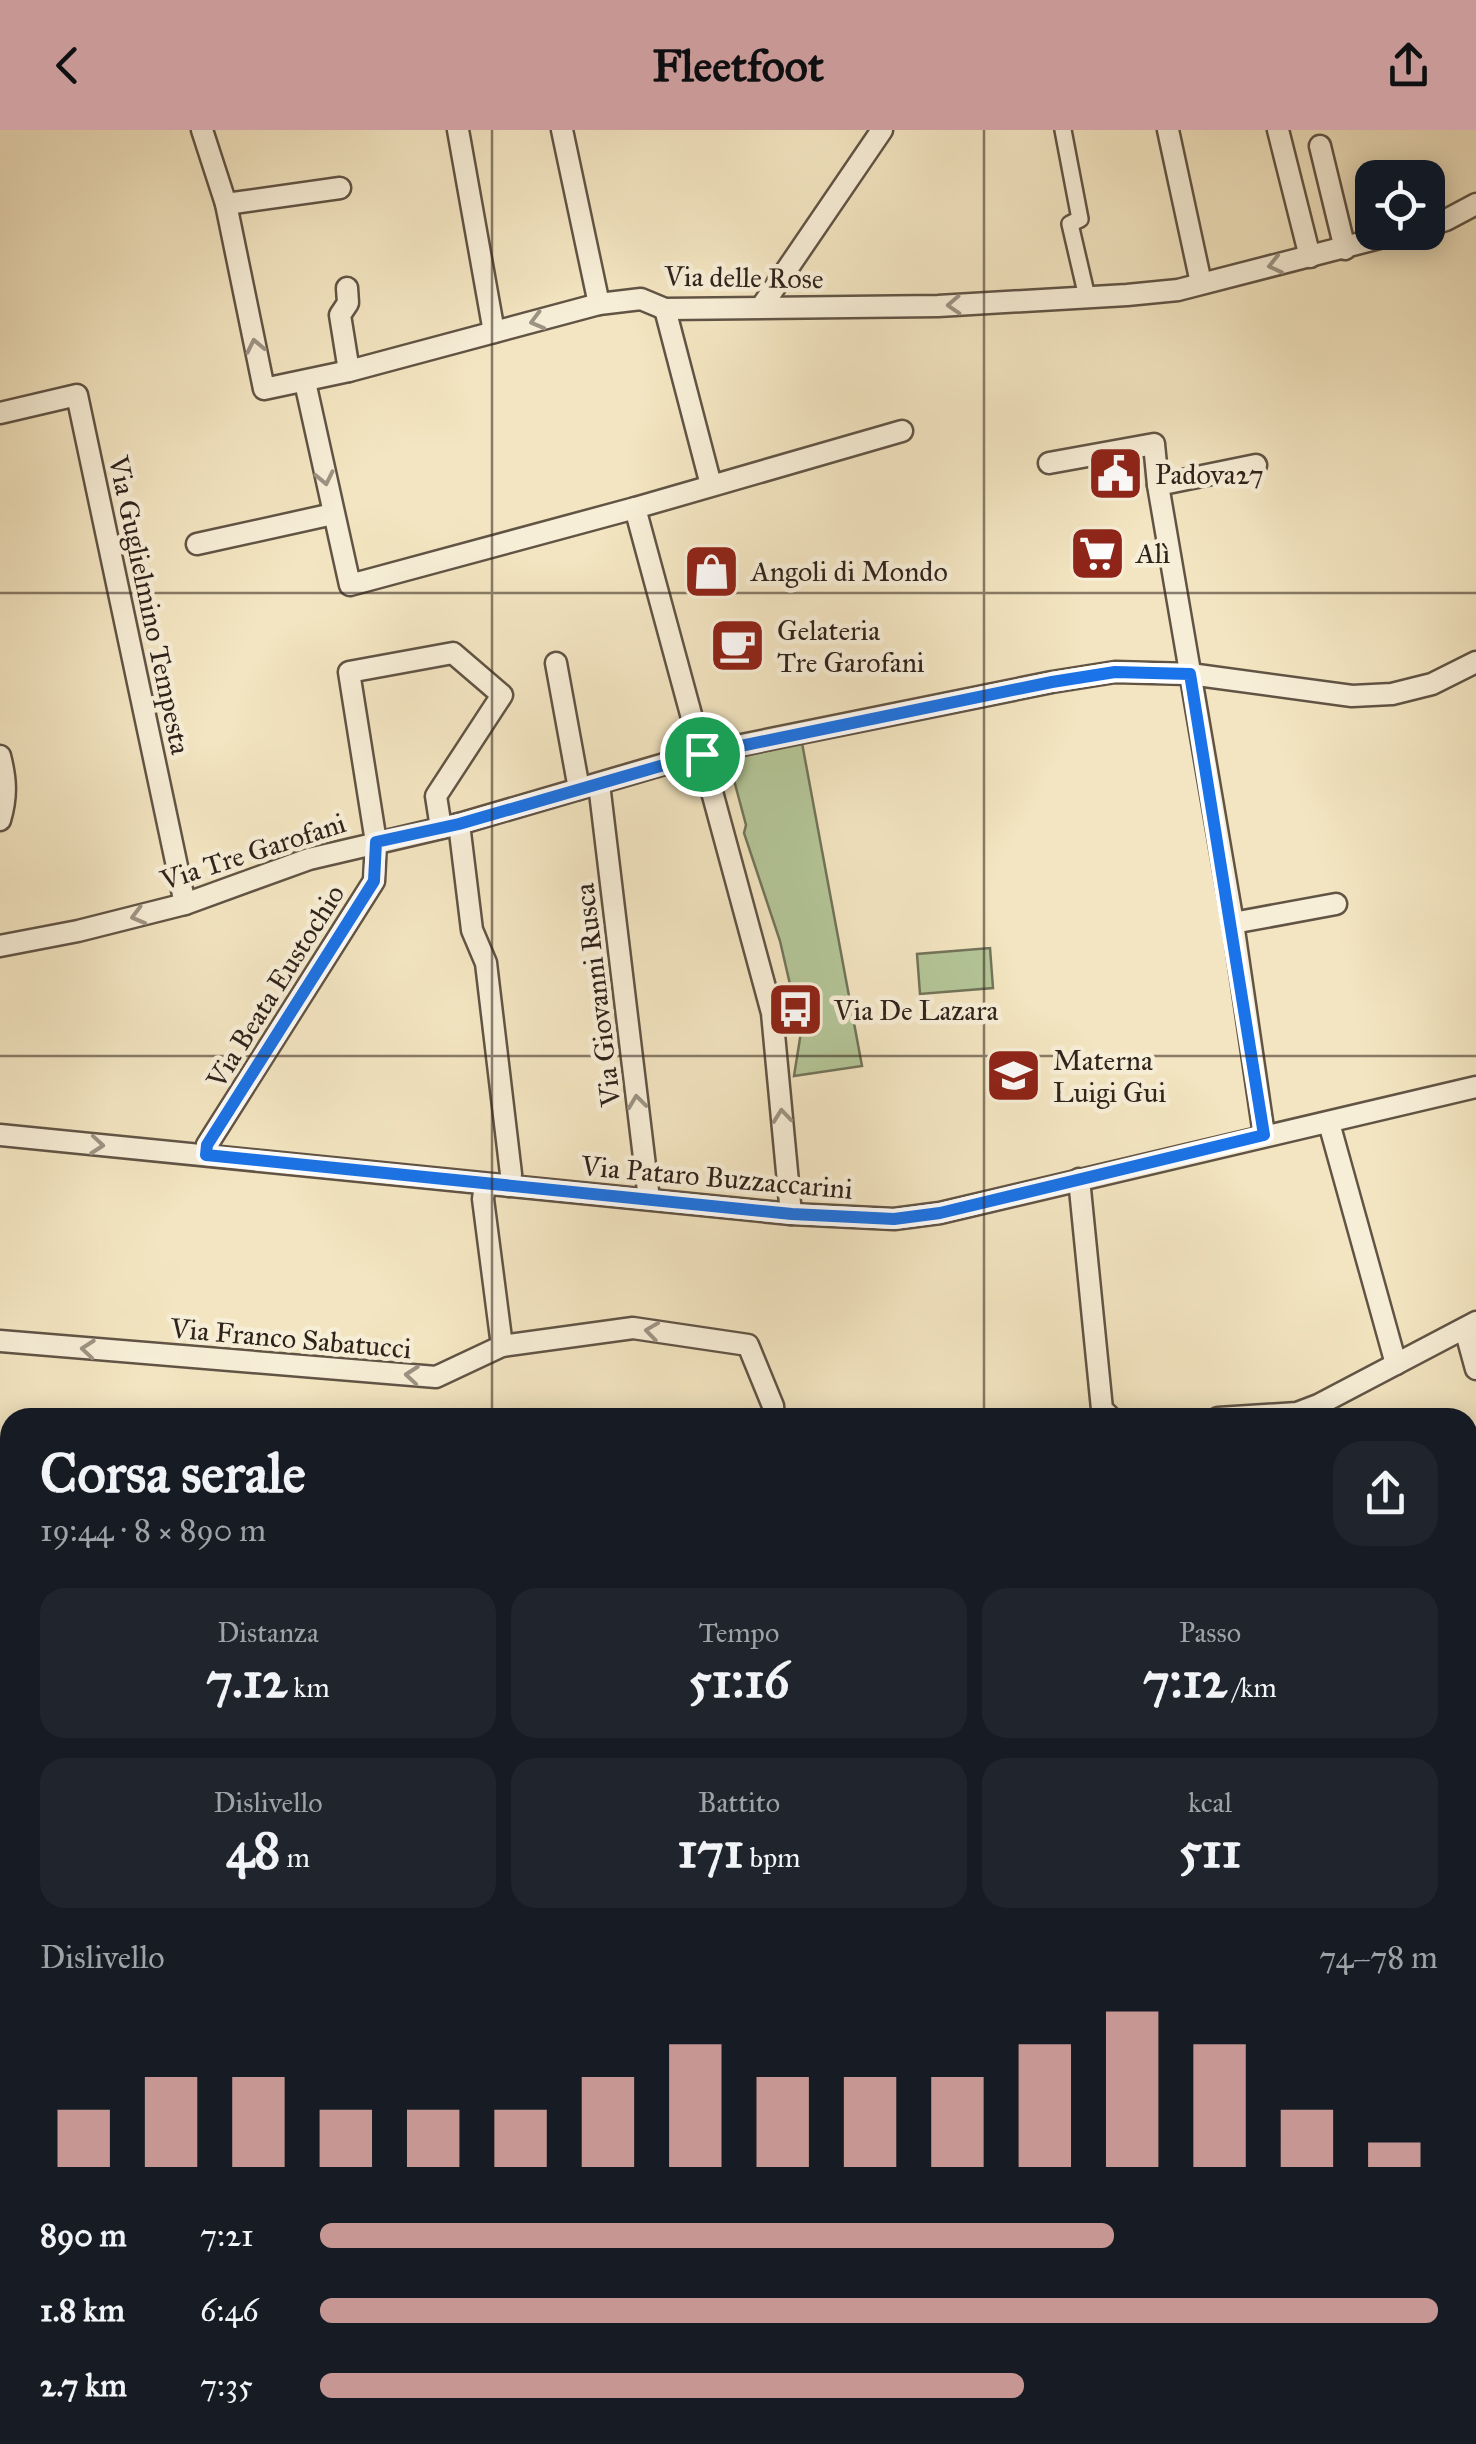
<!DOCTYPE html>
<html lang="it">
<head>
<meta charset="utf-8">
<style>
  :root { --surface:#171b24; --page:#20242c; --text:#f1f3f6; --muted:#9ea1a6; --accent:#c59692 }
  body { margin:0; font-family:"IM FELL Great Primer",serif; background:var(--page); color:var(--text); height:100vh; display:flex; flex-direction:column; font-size:38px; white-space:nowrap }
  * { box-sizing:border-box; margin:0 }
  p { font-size:32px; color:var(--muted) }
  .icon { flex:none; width:55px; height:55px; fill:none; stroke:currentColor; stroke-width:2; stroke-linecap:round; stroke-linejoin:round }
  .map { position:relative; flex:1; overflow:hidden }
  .side { position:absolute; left:0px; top:1278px; width:1478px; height:1038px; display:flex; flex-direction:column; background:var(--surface); border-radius:30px 30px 0 0; box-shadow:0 5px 25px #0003 }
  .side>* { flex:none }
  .fabs { position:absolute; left:1355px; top:30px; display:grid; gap:20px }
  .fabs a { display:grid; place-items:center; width:90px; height:90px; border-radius:20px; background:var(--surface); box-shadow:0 5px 25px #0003; font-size:50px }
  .pin { position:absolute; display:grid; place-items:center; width:85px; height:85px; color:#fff; margin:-42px; border:5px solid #fff; border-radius:50%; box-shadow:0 2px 10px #0007 }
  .round { display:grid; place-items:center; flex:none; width:105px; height:105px; border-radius:30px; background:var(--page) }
  .head { display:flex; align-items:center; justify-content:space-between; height:170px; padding:0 40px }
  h1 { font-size:55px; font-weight:700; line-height:75px }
  .figures { display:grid; grid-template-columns:repeat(3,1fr); gap:15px; height:170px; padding:10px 40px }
  .figures div { display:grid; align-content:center; border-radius:25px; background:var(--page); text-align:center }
  .figures b { font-size:50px; font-weight:700 }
  .figures small { font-size:28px; font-weight:400 }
  .figures p { font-size:28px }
  .chart { height:280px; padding:20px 40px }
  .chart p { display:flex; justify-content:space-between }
  .chart svg { width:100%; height:180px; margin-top:10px; stroke:var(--accent); stroke-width:6 }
  ul { padding:0 40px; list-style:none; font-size:32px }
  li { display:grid; grid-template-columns:160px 120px 1fr; align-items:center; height:75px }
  li i { height:25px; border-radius:12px; background:var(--accent) }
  header { display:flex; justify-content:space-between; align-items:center; height:130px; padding:0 40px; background:var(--accent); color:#111; font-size:45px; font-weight:700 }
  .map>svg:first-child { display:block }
  .green { fill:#b4c698; stroke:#72745a; stroke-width:2.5 }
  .water { fill:url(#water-ripples); stroke:#727f7b; stroke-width:2.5 }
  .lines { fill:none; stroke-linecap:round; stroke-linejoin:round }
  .pedestrian-casing { stroke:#615445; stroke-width:20 }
  .minor-casing { stroke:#615445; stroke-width:25 }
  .tertiary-casing { stroke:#615445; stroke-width:30 }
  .pedestrian { stroke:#f7eed7; stroke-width:15 }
  .minor { stroke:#f7eed7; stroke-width:20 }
  .tertiary { stroke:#f7eed7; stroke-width:25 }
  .oneway { stroke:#9d9383 }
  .route-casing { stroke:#fff; stroke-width:20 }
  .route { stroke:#1a73e8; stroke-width:12 }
  .grid { fill:none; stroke:#30231c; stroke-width:2.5; stroke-opacity:0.55 }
  .labels { text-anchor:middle; stroke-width:9; stroke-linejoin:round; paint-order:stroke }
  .street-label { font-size:28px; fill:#30231c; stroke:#f7eed7 }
  .poi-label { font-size:28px; fill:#30231c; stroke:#f7eed7; text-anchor:start }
</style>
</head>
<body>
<header><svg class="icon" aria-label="back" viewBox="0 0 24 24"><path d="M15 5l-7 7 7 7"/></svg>Fleetfoot<svg class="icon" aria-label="share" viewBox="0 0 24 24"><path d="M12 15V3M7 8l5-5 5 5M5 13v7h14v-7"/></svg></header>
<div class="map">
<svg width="1476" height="2314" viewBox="0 0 1476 2314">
  <defs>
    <pattern id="water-ripples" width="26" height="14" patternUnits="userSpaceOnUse" patternTransform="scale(2.5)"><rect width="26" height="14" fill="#9ebdba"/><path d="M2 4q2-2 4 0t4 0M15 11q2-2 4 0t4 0" fill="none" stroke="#88a29f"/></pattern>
  </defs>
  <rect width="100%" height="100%" fill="#f3e5c1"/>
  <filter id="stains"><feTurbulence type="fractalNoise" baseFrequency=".002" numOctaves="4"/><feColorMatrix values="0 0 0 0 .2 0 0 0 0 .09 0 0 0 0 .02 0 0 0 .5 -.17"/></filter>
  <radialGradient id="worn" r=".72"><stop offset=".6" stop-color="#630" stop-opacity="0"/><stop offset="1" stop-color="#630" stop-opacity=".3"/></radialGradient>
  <g class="green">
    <polygon points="802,613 862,936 794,946 801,902 780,811 744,703 746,695 731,639 733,631 740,627"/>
    <polygon points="990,818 993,858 920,864 917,824"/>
    <polygon points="1476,1446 1476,1853 1468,1856 1468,1449"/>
    <polygon points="10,1886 10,2252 0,2255 0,1890"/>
  </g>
  <g class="water">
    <polygon points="1476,1539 1476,1713 1468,1715 1468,1542"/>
    <polygon points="10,1974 10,2145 0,2148 0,1977"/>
  </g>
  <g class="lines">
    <defs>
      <polyline id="pedestrian" points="1063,0 1080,89 1070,94 1087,167"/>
      <g id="minor">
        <polyline points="202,0 226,74 264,259 349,241 599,174 641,169 665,179 938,176 1127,165 1178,160 1403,102"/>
        <polyline points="458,0 494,202"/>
        <polyline points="562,0 599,174"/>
        <polyline points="1168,0 1201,153"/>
        <polyline points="1278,0 1310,127"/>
        <polyline points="1320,16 1345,119"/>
        <polyline points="226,74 340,58"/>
        <polyline points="1428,96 1446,90 1476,74"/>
        <polyline points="347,158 348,173 340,185 349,241"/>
        <polyline points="762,176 882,0"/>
        <polyline points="665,179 711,355"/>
        <polyline points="305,252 350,455 635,378"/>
        <polyline points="0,283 77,265 185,774"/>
        <polyline points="1049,333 1154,314 1158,355"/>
        <polyline points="1256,335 1158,355 1233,793 1264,1005"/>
        <polyline points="197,414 333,384"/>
        <polyline points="556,533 579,659"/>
        <path d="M0,626C6,649 7,667 0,690"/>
        <polyline points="599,654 649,1069"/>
        <polyline points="459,694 472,800 486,833 511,1044 509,1056"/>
        <polyline points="1233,793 1336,774"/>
        <polyline points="0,816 78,801 185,774 309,729 459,694 702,623 1052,552 1115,542 1190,544 1352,566 1392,564 1432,554 1476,532"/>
        <polyline points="1329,993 1396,1234"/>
        <polyline points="0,1005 791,1084 894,1089 940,1083 1476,957"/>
        <polyline points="206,1025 207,1015 374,751 376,712 349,542 453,523 502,565 436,666 441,698"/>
        <polyline points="1079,1049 1102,1279 1111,1288"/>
        <polyline points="485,1054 483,1069 502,1216"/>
        <polyline points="791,1084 772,883 635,378 902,301"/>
        <polyline points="1465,1199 1476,1239"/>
        <polyline points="0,1211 436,1247 502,1216 633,1198 748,1215 773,1276 774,1288"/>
        <polyline points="1218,1288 1297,1283 1318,1275 1476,1192"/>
        <polyline points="0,1415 10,1416"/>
        <polyline points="0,1651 10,1652"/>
        <polyline points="1468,1857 1476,1854"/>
        <polyline points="1468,1978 1476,1977"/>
        <polyline points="0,2215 10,2212"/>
        <polyline points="0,2246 10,2244"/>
        <polyline points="0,2265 10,2314"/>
        <polyline points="267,2305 269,2314"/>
        <polyline points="435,2305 437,2314"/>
        <polyline points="465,2305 467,2314"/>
        <polyline points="652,2305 654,2314"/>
        <polyline points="827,2314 830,2305"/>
        <polyline points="935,2314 941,2305"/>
      </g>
      <g id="tertiary">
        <polyline points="1468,1757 1476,1755"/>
        <polyline points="0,2191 10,2188"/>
      </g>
    </defs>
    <use href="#pedestrian" class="pedestrian-casing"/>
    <use href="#minor" class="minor-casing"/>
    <use href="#tertiary" class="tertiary-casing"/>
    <use href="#pedestrian" class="pedestrian"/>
    <use href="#minor" class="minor"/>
    <use href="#tertiary" class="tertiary"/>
  </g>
  <defs><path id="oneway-chevron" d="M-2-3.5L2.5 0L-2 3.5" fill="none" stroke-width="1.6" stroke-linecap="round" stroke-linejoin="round" transform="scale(2.5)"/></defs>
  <g class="oneway">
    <use href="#oneway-chevron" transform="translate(1275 135) rotate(167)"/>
    <use href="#oneway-chevron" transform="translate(954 175) rotate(177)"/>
    <use href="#oneway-chevron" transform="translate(537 191) rotate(165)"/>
    <use href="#oneway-chevron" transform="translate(255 216) rotate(-102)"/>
    <use href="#oneway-chevron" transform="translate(325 348) rotate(78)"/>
    <use href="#oneway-chevron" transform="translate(138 786) rotate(165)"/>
    <use href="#oneway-chevron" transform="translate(637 972) rotate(-97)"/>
    <use href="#oneway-chevron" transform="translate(782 986) rotate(-96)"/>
    <use href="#oneway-chevron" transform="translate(97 1015) rotate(5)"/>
    <use href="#oneway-chevron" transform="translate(652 1201) rotate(-172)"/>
    <use href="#oneway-chevron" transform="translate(88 1219) rotate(-175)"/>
    <use href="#oneway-chevron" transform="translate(412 1245) rotate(-175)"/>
  </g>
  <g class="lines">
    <defs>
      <polygon id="route" points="1115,542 1190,544 1264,1005 940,1083 894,1089 792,1084 206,1025 207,1015 374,751 376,712 459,694 702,624 1052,552"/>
    </defs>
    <use href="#route" class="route-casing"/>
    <use href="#route" class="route"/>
  </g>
  <path class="grid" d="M492,0V1288M984,0V1288M0,463H1476M0,926H1476M0,1388H10M1468,1388H1476M0,1851H10M1468,1851H1476M492,2305V2314M984,2305V2314"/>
  <defs>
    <symbol id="civic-square" viewBox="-11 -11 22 22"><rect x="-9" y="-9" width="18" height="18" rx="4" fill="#8f2418" stroke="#f7eed7"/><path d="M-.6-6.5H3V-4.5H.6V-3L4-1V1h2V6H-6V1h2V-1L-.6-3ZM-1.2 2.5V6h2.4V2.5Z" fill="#fff"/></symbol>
    <symbol id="supermarket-square" viewBox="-11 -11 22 22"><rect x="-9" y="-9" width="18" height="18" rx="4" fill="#8f2418" stroke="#f7eed7"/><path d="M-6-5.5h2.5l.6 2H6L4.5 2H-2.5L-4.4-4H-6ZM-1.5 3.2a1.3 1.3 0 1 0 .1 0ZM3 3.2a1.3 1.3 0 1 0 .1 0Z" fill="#fff"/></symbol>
    <symbol id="shop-square" viewBox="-11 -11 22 22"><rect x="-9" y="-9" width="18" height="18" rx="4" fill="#8f2418" stroke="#f7eed7"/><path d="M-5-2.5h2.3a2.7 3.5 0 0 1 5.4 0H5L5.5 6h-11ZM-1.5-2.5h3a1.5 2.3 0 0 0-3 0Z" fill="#fff"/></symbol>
    <symbol id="cafe-square" viewBox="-11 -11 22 22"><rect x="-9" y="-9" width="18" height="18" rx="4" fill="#8f2418" stroke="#f7eed7"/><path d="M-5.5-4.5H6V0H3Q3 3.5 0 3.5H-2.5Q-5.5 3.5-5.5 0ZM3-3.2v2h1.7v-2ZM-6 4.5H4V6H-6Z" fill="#fff"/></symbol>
    <symbol id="bus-square" viewBox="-11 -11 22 22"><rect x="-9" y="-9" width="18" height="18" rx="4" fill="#8f2418" stroke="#f7eed7"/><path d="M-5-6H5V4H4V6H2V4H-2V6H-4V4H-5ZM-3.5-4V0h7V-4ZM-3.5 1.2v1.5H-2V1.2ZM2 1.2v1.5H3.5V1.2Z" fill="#fff"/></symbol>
    <symbol id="school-square" viewBox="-11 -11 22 22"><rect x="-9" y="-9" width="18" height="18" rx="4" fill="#8f2418" stroke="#f7eed7"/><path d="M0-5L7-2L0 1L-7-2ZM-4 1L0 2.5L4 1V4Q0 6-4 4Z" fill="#fff"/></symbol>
  </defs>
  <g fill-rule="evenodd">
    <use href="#civic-square" x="1084" y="312" width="63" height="63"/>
    <use href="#supermarket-square" x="1066" y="392" width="63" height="63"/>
    <use href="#shop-square" x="680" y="410" width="63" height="63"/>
    <use href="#cafe-square" x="706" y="484" width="63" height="63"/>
    <use href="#bus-square" x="764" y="848" width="63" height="63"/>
    <use href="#school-square" x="982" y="914" width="63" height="63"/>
  </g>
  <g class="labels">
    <g class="street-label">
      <text transform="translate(744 147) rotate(1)" y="10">Via delle Rose</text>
      <text transform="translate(150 475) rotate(78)" y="10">Via Guglielmino Tempesta</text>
      <text transform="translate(253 721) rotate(-18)" y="10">Via Tre Garofani</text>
      <text transform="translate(275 856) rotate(-58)" y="10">Via Beata Eustochio</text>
      <text transform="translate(597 865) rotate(-97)" y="10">Via Giovanni Rusca</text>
      <text transform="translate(717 1047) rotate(5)" y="10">Via Pataro Buzzaccarini</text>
      <text transform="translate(291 1208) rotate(5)" y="10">Via Franco Sabatucci</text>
    </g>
    <g class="poi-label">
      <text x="1155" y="354">Padova27</text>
      <text x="1136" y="433">Alì</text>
      <text x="751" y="451">Angoli di Mondo</text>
      <text x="777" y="510">Gelateria<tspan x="777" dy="32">Tre Garofani</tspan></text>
      <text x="834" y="890">Via De Lazara</text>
      <text x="1053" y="940">Materna<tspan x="1053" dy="32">Luigi Gui</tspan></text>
    </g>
  </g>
  <rect width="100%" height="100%" filter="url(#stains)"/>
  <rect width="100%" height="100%" fill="url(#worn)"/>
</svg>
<div class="fabs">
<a><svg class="icon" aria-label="locate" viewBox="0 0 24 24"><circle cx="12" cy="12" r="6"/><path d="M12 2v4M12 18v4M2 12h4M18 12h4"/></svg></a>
</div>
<div class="pin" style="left:702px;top:624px;background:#1e9e55"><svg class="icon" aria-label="arrive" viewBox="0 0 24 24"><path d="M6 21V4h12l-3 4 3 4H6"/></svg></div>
<section class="side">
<div class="head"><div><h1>Corsa serale</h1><p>19:44 · 8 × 890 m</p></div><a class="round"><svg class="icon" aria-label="share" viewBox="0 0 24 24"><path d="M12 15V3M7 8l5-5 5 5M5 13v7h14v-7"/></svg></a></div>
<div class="figures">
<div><p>Distanza</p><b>7.12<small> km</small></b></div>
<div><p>Tempo</p><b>51:16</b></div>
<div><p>Passo</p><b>7:12<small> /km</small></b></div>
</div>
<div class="figures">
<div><p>Dislivello</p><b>48<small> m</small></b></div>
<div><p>Battito</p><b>171<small> bpm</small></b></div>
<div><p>kcal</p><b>511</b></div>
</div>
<div class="chart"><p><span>Dislivello</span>74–78 m</p>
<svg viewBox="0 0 160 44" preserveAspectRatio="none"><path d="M5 44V30M15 44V22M25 44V22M35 44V30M45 44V30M55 44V30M65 44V22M75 44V14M85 44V22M95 44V22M105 44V22M115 44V14M125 44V6M135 44V14M145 44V30M155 44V38"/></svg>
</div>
<ul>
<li><b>890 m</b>7:21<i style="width:71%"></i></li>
<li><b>1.8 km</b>6:46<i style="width:100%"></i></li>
<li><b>2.7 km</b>7:35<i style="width:63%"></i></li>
</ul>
</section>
</div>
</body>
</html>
